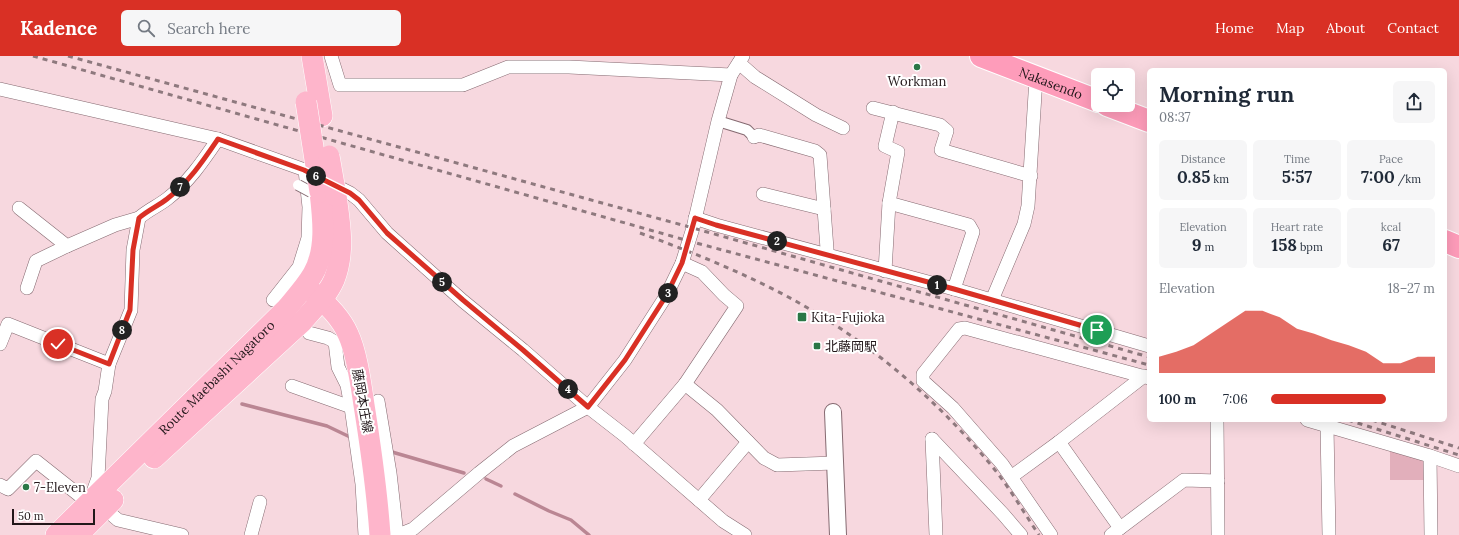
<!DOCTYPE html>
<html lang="en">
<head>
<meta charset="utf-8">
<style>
  :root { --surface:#fff; --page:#f6f6f7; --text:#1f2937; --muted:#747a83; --accent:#d93025 }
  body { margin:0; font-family:Lora,"Noto Sans JP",serif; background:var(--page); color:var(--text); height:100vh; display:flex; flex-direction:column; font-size:15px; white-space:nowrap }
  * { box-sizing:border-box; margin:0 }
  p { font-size:13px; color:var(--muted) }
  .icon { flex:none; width:22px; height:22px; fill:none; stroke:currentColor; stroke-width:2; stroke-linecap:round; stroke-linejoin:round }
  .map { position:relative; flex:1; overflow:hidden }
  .panel { position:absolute; left:1147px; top:12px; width:300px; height:354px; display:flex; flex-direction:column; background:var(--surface); border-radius:6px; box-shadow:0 4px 16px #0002 }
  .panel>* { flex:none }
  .tools { position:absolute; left:1091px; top:12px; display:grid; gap:8px }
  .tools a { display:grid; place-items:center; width:44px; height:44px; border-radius:6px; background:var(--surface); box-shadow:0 4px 16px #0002; font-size:20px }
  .scale { position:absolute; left:12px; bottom:10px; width:83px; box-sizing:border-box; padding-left:4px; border:2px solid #22171a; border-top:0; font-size:11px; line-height:14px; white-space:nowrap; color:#22171a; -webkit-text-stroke:3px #fff; paint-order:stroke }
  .pin { position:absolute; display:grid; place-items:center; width:34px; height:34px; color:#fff; margin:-17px; border:2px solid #fff; border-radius:50%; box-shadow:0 1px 4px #0007 }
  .km { position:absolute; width:20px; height:20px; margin:-10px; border-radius:50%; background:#222; color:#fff; font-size:11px; line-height:20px; text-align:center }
  .round { display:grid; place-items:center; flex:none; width:42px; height:42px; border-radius:6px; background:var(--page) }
  .headline { display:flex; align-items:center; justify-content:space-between; height:68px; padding:0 12px }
  h1 { font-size:22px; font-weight:700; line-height:30px }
  .figures { display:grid; grid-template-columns:repeat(3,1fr); gap:6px; height:68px; padding:4px 12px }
  .figures div { display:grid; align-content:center; border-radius:6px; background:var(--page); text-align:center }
  .figures b { font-size:17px; font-weight:700 }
  .figures small { font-size:11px; font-weight:400 }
  .figures p { font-size:11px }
  .chart { height:112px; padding:8px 12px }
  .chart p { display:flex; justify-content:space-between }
  .chart svg { width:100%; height:72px; margin-top:4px; fill:var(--accent); opacity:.7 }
  ul { padding:0 12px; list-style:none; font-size:13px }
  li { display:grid; grid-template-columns:64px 48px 1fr; align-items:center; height:30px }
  li i { height:10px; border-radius:5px; background:var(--accent) }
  header { display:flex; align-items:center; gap:24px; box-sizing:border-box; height:56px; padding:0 20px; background:var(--accent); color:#fff }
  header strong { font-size:19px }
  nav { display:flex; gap:22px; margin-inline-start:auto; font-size:14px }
  .search { width:280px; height:36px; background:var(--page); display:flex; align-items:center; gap:10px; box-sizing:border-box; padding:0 14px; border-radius:6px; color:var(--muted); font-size:15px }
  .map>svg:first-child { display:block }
  .green { fill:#e2afbb }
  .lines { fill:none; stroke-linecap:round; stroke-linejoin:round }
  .stream { stroke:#ba8693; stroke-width:3.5 }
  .pedestrian-casing { stroke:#856a71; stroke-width:12 }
  .minor-casing { stroke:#856a71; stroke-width:14 }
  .tertiary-casing { stroke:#856a71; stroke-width:18 }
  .primary-casing { stroke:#fff; stroke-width:22 }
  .trunk-casing { stroke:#fff; stroke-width:24 }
  .pedestrian { stroke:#fff; stroke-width:10 }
  .minor { stroke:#fff; stroke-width:13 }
  .tertiary { stroke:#fff; stroke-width:16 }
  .primary { stroke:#feb5cb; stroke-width:21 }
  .trunk { stroke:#fe9cba; stroke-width:22 }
  .rail { stroke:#8e797e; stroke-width:3; stroke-dasharray:5 5; stroke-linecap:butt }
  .pedestrian-bridge-casing { stroke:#856a71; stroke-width:12; stroke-linecap:butt }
  .primary-bridge-casing { stroke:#fff; stroke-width:22; stroke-linecap:butt }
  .pedestrian-bridge { stroke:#fff; stroke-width:10 }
  .primary-bridge { stroke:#feb5cb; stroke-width:21 }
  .route-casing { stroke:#fff; stroke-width:8 }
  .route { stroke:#d93025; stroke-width:5 }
  .poi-dot { fill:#2a7746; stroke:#fff; stroke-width:1.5 }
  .labels { text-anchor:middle; stroke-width:4; stroke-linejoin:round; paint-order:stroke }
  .poi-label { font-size:13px; fill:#22171a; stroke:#fff; text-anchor:start }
  .street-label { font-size:13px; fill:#22171a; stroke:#fff }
</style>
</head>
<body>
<header>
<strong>Kadence</strong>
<div class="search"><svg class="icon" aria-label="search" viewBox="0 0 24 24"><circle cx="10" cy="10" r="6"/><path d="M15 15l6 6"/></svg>Search here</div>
<nav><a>Home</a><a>Map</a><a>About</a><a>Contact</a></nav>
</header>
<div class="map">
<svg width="1459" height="479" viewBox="0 0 1459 479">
  <rect width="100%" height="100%" fill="#f7d8df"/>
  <polygon class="green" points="1390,393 1421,403 1426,409 1426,424 1390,424"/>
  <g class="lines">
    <g class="stream">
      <polyline points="242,348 327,370 350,381"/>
      <polyline points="392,396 464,417"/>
      <polyline points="486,423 501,430"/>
      <polyline points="515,438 549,455 571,464 589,479"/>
    </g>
    <defs>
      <polyline id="pedestrian" points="718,65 747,74 754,81"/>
      <g id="minor">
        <polyline points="331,0 340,29 463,29 508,11 569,11 731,19"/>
        <polyline points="739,7 755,21 816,59 843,72"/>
        <polyline points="0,33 218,83 305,114 350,137 359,144 387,177 463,245 523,294 588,351 624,379 723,465 745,479"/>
        <polyline points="873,52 940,69 947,75 941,94 1031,120"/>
        <polyline points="893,56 885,90 898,96 889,147 969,169 973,176 954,233"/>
        <polyline points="754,81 759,79 815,95 820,99 827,193 826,198"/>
        <polyline points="763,138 824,153"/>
        <polyline points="19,152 67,190 115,169 139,162"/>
        <polyline points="695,162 716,169 954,233 1149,290"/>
        <polyline points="885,215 889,147"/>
        <polyline points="27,232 36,205 67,190"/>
        <polyline points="273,244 299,211 308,182 309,151 305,114"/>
        <polyline points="992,244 1024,168 1028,150 1036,22"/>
        <polyline points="309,277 328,282 335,286 338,311 347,329 351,351 362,428 365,479"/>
        <polyline points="0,288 8,268 109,308"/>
        <polyline points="685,328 717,354 764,402 777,409 835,407"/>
        <polyline points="292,330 351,351"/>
        <polyline points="378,345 390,417 397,479"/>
        <polyline points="1217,364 1218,479"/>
        <polyline points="1307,364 1430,400 1459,410"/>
        <polyline points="1327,370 1329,479"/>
        <polyline points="932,383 1003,458 1021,479"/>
        <polyline points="932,383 936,479"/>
        <polyline points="1059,386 1120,472"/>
        <polyline points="634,388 685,328 737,250 724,239 702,216 682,207"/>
        <polyline points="1430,400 1431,479"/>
        <polyline points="1011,421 1059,386 1144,320"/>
        <path d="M0,429L8,433L36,405L89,447L98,422L102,343L105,335L109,308L131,254L133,194L139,162C148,154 158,150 167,143C189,126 203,105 218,83"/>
        <polyline points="699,444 748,386"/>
        <polyline points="104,452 118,464 182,479"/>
        <polyline points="251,479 260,446"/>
        <polyline points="398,479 413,473 479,417 513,390 588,351 625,304 666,240 682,207 693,172 718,65 731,19 743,0"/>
        <polyline points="1051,479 1002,408 953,352 923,325 923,318 959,273 965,272 1149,322"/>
        <polyline points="1111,479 1184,424 1218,425"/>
      </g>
      <polyline id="tertiary" points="833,356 838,479"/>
      <g id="primary">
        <polyline points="312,0 322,60"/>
        <path d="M311,235C325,246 341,262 348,278C357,297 361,329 364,349C371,393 377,435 380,479"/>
        <path d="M154,402L302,266C313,253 327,240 334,224C345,197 340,168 336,140"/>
        <path id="s1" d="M56,479L287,252C296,241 306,230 313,218C327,194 323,162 320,136"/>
        <polyline points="78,479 113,444"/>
      </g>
      <g id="trunk">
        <path id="s2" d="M981,0L1098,45"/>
        <polyline points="1107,49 1149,65"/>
        <polyline points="1445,185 1459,191"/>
      </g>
    </defs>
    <use href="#pedestrian" class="pedestrian-casing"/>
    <use href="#minor" class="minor-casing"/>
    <use href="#tertiary" class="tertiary-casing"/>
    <use href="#primary" class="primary-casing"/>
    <use href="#trunk" class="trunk-casing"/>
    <use href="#pedestrian" class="pedestrian"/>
    <use href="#minor" class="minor"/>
    <use href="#tertiary" class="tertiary"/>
    <use href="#primary" class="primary"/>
    <use href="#trunk" class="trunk"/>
    <g class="rail">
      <polyline points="33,0 689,185 1149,309"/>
      <polyline points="68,0 693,172 1149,301"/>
      <path d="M640,177C692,196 744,217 792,243C870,286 939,345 995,414C1011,434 1024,457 1039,479"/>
      <polyline points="1348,364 1459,399"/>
      <polyline points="1372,364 1459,392"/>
    </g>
    <defs>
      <polyline id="pedestrian-bridge" points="298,129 311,136"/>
      <g id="primary-bridge">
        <polyline points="306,46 320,136"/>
        <polyline points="329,100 336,140"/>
      </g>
    </defs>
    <use href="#pedestrian-bridge" class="pedestrian-bridge-casing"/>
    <use href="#primary-bridge" class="primary-bridge-casing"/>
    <use href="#pedestrian-bridge" class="pedestrian-bridge"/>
    <use href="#primary-bridge" class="primary-bridge"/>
  </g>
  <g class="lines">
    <defs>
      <path id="route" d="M58,288L109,308L130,254L133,194L139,162C148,154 158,150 167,143C189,126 203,105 218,83L304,114L350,137L359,144L387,177L463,244L523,294L588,351L625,304L666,240L682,207L695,162L716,169L954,233L1097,274"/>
    </defs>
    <use href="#route" class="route-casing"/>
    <use href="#route" class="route"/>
  </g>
  <g class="poi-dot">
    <circle cx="917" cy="11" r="4"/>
    <rect x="797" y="256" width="10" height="10" rx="2"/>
    <rect x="813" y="286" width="8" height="8" rx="2"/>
    <circle cx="26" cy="431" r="4"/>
  </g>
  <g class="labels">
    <g class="poi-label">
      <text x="917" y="30" text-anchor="middle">Workman</text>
      <text x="811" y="266">Kita-Fujioka</text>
      <text x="825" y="295">北藤岡駅</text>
      <text x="34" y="436">7-Eleven</text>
    </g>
    <g class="street-label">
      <text dy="5" stroke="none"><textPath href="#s2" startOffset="75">Nakasendo</textPath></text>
      <text dy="5" stroke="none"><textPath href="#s1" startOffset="225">Route Maebashi Nagatoro</textPath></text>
      <text transform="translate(363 345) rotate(80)" y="5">藤岡本庄線</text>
    </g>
  </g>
</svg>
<div class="tools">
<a><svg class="icon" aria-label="locate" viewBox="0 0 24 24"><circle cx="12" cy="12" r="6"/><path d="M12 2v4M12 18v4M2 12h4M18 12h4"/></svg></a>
</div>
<div class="scale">50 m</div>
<div class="pin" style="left:1097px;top:274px;background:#1e9e55"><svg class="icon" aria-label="arrive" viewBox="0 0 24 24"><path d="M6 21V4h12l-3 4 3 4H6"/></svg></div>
<div class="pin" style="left:58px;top:288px;background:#d93025"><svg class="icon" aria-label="check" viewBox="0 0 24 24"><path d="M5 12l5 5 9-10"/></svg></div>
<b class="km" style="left:937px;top:229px">1</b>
<b class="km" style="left:777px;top:185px">2</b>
<b class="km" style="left:668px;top:237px">3</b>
<b class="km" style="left:568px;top:333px">4</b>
<b class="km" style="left:442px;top:226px">5</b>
<b class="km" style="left:316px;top:120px">6</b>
<b class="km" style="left:180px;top:131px">7</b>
<b class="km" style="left:122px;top:274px">8</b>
<section class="panel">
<div class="headline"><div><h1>Morning run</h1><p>08:37</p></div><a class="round"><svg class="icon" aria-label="share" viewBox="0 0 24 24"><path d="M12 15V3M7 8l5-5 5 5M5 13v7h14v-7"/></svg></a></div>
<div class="figures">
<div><p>Distance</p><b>0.85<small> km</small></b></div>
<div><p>Time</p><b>5:57</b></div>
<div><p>Pace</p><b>7:00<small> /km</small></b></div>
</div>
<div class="figures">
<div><p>Elevation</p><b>9<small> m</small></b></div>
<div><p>Heart rate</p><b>158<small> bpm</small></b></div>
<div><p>kcal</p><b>67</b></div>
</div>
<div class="chart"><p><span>Elevation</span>18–27 m</p>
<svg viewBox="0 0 160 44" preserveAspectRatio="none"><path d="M0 44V34L10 31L20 27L30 20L40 13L50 6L60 6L70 10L80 17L90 20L100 24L110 27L120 31L130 38L140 38L150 34L160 34V44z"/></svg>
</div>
<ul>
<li><b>100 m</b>7:06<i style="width:70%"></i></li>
</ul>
</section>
</div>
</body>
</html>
